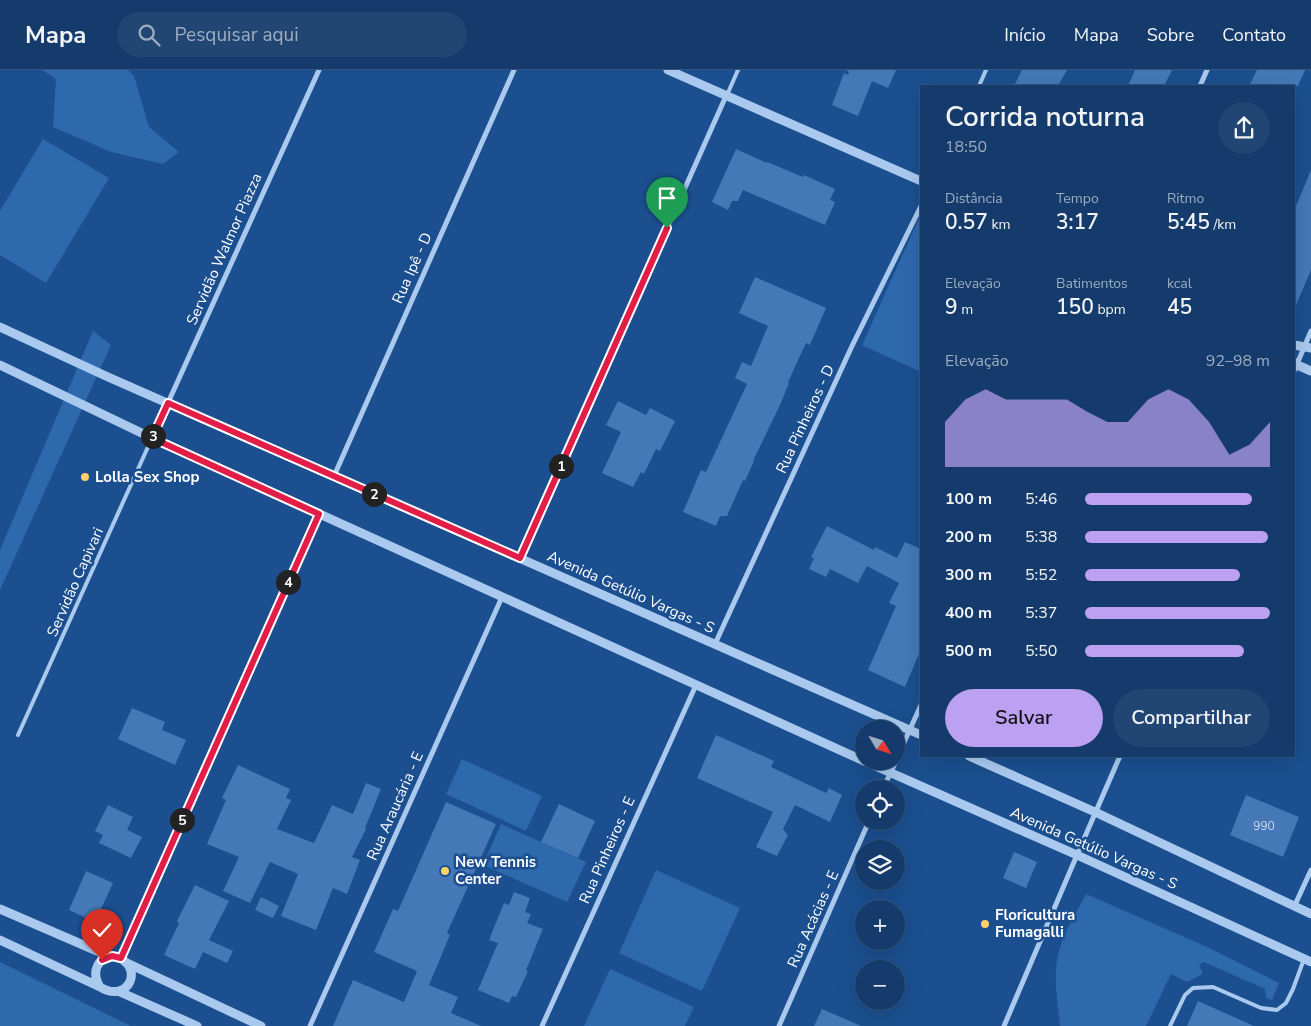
<!DOCTYPE html>
<html lang="pt">
<head>
<meta charset="utf-8">
<style>
  :root { --surface:#143b6b; --page:#214673; --text:#f1f3f6; --muted:#9dadc1; --line:#33557e; --accent:#bca0f2 }
  body { margin:0; font-family:"Nunito Sans",sans-serif; background:var(--page); color:var(--text); height:100vh; display:flex; flex-direction:column; font-size:19px; white-space:nowrap }
  * { box-sizing:border-box; margin:0 }
  p { font-size:16px; color:var(--muted) }
  .icon { flex:none; width:28px; height:28px; fill:none; stroke:currentColor; stroke-width:2; stroke-linecap:round; stroke-linejoin:round }
  .map { position:relative; flex:1; overflow:hidden }
  .drawer { position:absolute; left:920px; top:15px; width:375px; height:672px; display:flex; flex-direction:column; background:var(--surface); border-radius:0px; box-shadow:0 5px 20px #0002,0 0 0 1px var(--line) }
  .drawer>* { flex:none }
  .needle { width:32px; rotate:128deg }
  .fabs { position:absolute; left:855px; top:650px; display:grid; gap:10px }
  .fabs a { display:grid; place-items:center; width:50px; height:50px; border-radius:50%; background:var(--surface); box-shadow:0 5px 20px #0002,0 0 0 1px var(--line); font-size:25px }
  .pin { position:absolute; display:grid; place-items:center; width:42px; height:42px; color:#fff; margin:-51px -21px; border-radius:50% 50% 50% 0; rotate:-45deg; box-shadow:0 0 5px #0007 }
  .pin .icon { rotate:45deg }
  .km { position:absolute; width:25px; height:25px; margin:-12px; border-radius:50%; background:#222; color:#fff; font-size:14px; line-height:25px; text-align:center }
  .round { display:grid; place-items:center; flex:none; width:52px; height:52px; border-radius:26px; background:var(--page) }
  .summary { display:flex; align-items:center; justify-content:space-between; height:85px; padding:0 25px }
  h1 { font-size:28px; font-weight:600; line-height:38px }
  .metrics { display:grid; grid-template-columns:repeat(3,1fr); gap:8px; height:85px; padding:5px 25px }
  .metrics div { display:grid; align-content:center }
  .metrics b { font-size:21px; font-weight:600 }
  .metrics small { font-size:14px; font-weight:400 }
  .metrics p { font-size:14px }
  .chart { height:140px; padding:10px 25px }
  .chart p { display:flex; justify-content:space-between }
  .chart svg { width:100%; height:90px; margin-top:5px; fill:var(--accent); opacity:.7 }
  .button { display:flex; gap:10px; margin-top:auto; padding:10px 25px }
  .button a { flex:1; height:58px; border-radius:30px; background:var(--accent); color:#111; font-size:20px; font-weight:600; line-height:58px; text-align:center }
  .button a+a { background:var(--page); color:var(--text) }
  ul { padding:0 25px; list-style:none; font-size:16px }
  li { display:grid; grid-template-columns:80px 60px 1fr; align-items:center; height:38px }
  li i { height:12px; border-radius:6px; background:var(--accent) }
  header { display:flex; align-items:center; gap:30px; box-sizing:border-box; height:70px; padding:0 25px; background:var(--surface); border-bottom:1px solid var(--line) }
  header strong { font-size:24px }
  nav { display:flex; gap:28px; margin-inline-start:auto; font-size:18px }
  .search { width:350px; height:45px; background:var(--page); display:flex; align-items:center; gap:12px; box-sizing:border-box; padding:0 18px; border-radius:28px; color:var(--muted); font-size:19px }
  .map>svg:first-child { display:block }
  .green { fill:#2e69ad }
  .building { fill:#4478b7 }
  .lines { fill:none; stroke-linecap:round; stroke-linejoin:round }
  .service { stroke:#a9c9ee; stroke-width:4 }
  .minor { stroke:#a9c9ee; stroke-width:5 }
  .tertiary { stroke:#a9c9ee; stroke-width:9 }
  .route-casing { stroke:#fff; stroke-width:10 }
  .route { stroke:#e11d48; stroke-width:6 }
  .poi-dot { fill:#ffd166; stroke:#1b4f8f; stroke-width:2 }
  .labels { text-anchor:middle; stroke-width:5; stroke-linejoin:round; paint-order:stroke }
  .number-label { font-size:12px; fill:#d0dded }
  .street-label { font-size:15px; fill:#fff; stroke:#1b4f8f }
  .poi-label { font-size:15px; font-weight:bold; fill:#fff; stroke:#1b4f8f; text-anchor:start }
</style>
</head>
<body>
<header>
<strong>Mapa</strong>
<div class="search"><svg class="icon" aria-label="search" viewBox="0 0 24 24"><circle cx="10" cy="10" r="6"/><path d="M15 15l6 6"/></svg>Pesquisar aqui</div>
<nav><a>Início</a><a>Mapa</a><a>Sobre</a><a>Contato</a></nav>
</header>
<div class="map">
<svg width="1311" height="956" viewBox="0 0 1311 956">
  <rect width="100%" height="100%" fill="#1b4f8f"/>
  <g class="green">
    <polygon points="42,0 128,0 134,6 149,57 179,82 163,94 111,82 53,57 56,9"/>
    <polygon points="43,69 109,108 46,213 0,185 0,141"/>
    <polygon points="921,144 921,302 862,275"/>
    <polygon points="93,261 111,275 0,520 0,480"/>
    <polygon points="462,689 542,726 526,761 446,724"/>
    <polygon points="501,754 586,792 567,832 483,795"/>
    <polygon points="656,800 740,838 702,921 619,883"/>
    <path d="M1086,824L1205,876L1279,913L1272,930L1266,928L1265,919L1204,892L1199,895L1203,904L1187,912L1171,904L1146,956H1060C1058,933 1052,904 1059,881C1064,862 1076,843 1086,824Z"/>
    <polygon points="0,892 131,956 0,956"/>
    <polygon points="610,899 694,937 685,956 584,956"/>
  </g>
  <g class="building">
    <polygon points="846,0 896,0 888,18 872,11 858,46 832,35 844,3 848,5 849,2"/>
    <polygon points="1022,0 1067,0 1058,16 1014,16"/>
    <polygon points="1135,0 1172,0 1164,16 1128,16"/>
    <polygon points="1257,0 1305,0 1298,16 1249,16"/>
    <polygon points="736,79 767,93 767,92 803,107 804,105 835,119 830,130 835,132 825,155 743,120 738,131 732,131 728,140 712,132"/>
    <polygon points="1311,100 1311,200 1294,240 1294,141"/>
    <polygon points="755,207 826,238 810,275 806,273 788,312 789,313 780,335 753,391 754,391 745,411 743,410 727,446 720,446 716,456 683,442 701,400 706,402 747,314 735,308 742,292 751,296 768,256 739,243"/>
    <polygon points="618,331 646,345 650,338 675,351 660,381 656,379 644,404 641,402 633,417 602,403 621,362 606,355"/>
    <polygon points="827,456 874,480 875,477 897,488 905,472 921,479 921,579 905,617 868,600 896,536 889,533 899,513 867,496 858,513 830,499 826,507 809,499 814,488 811,487"/>
    <polygon points="132,638 165,652 162,660 186,670 175,695 118,669"/>
    <polygon points="716,665 774,691 771,697 826,723 829,718 842,725 830,752 795,735 783,759 788,765 777,786 756,777 773,742 697,708"/>
    <polygon points="238,695 290,719 286,728 291,730 277,759 314,773 332,735 353,744 366,713 381,719 365,758 366,759 352,787 360,790 347,824 333,818 316,860 281,846 298,804 270,792 250,833 223,821 239,787 207,774 226,730 222,728"/>
    <polygon points="1246,725 1299,747 1283,787 1230,765"/>
    <polygon points="446,732 496,754 447,863 450,865 429,915 458,927 451,943 481,956 333,956 353,910 404,932 417,901 374,882 393,839 398,841"/>
    <polygon points="559,734 595,751 578,788 541,772"/>
    <polygon points="108,735 133,747 127,760 142,767 131,788 99,773 103,765 95,761"/>
    <polygon points="1014,782 1037,792 1026,818 1003,808"/>
    <polygon points="86,801 113,813 95,852 69,840"/>
    <polygon points="195,815 229,831 209,870 233,881 227,893 203,882 195,899 164,885 179,853 177,851"/>
    <polygon points="514,822 530,828 525,842 531,844 527,853 543,859 526,900 528,901 516,927 512,926 509,933 478,920 498,873 489,870 504,833 509,835"/>
    <polygon points="261,827 279,836 273,848 255,840"/>
    <polygon points="1198,931 1254,956 1187,956"/>
    <polygon points="822,939 861,956 814,956"/>
  </g>
  <g class="lines">
    <g class="service">
      <polyline points="979,16 986,0"/>
      <polyline points="727,25 738,0"/>
      <polyline points="18,665 152,368"/>
      <polyline points="1170,956 1185,925 1193,918 1213,917 1261,938 1277,940 1286,933 1293,919 1304,889"/>
    </g>
    <g class="minor">
      <polyline points="1200,16 1207,0"/>
      <polyline points="1294,301 1311,261"/>
      <polyline points="152,368 319,0"/>
      <polyline points="334,406 514,0"/>
      <polyline points="520,488 726,26"/>
      <polyline points="715,574 852,276 921,136"/>
      <polyline points="896,690 921,635"/>
      <polyline points="883,719 896,691"/>
      <polyline points="1294,837 1311,800"/>
      <polyline points="121,888 319,444"/>
      <polyline points="310,956 502,527"/>
      <polyline points="542,956 696,615"/>
      <polyline points="779,956 869,751"/>
      <polyline points="1004,956 1077,785 1120,686"/>
    </g>
    <g class="tertiary">
      <polyline points="668,0 921,111"/>
      <polyline points="0,257 108,307 921,665"/>
      <polyline points="1294,275 1311,278"/>
      <polyline points="1294,292 1297,295 1311,301"/>
      <polyline points="0,295 152,368 864,691"/>
      <polyline points="969,686 1095,742 1311,844"/>
      <polyline points="864,691 1077,785 1311,892"/>
      <polyline points="0,839 111,887"/>
      <path d="M0,870L100,917C126,933 142,903 123,890C119,887 113,886 108,887C94,892 93,906 100,917"/>
      <polyline points="127,893 261,956"/>
      <polyline points="120,922 197,956"/>
    </g>
  </g>
  <g class="lines">
    <defs>
      <polyline id="route" points="102,890 112,886 121,888 319,444 152,368 168,333 520,488 667,158"/>
    </defs>
    <use href="#route" class="route-casing"/>
    <use href="#route" class="route"/>
  </g>
  <g class="poi-dot">
    <circle cx="85" cy="407" r="5"/>
    <circle cx="445" cy="801" r="5"/>
    <circle cx="985" cy="854" r="5"/>
  </g>
  <g class="labels">
    <g class="number-label">
      <text x="1264" y="760">990</text>
    </g>
    <g class="street-label">
      <text transform="translate(224 179) rotate(-66)" y="5">Servidão Walmor Piazza</text>
      <text transform="translate(412 198) rotate(-66)" y="5">Rua Ipê - D</text>
      <text transform="translate(805 349) rotate(-65)" y="5">Rua Pinheiros - D</text>
      <text transform="translate(75 512) rotate(-66)" y="5">Servidão Capivari</text>
      <text transform="translate(631 522) rotate(24)" y="5">Avenida Getúlio Vargas - S</text>
      <text transform="translate(395 736) rotate(-66)" y="5">Rua Araucária - E</text>
      <text transform="translate(1094 778) rotate(24)" y="5">Avenida Getúlio Vargas - S</text>
      <text transform="translate(607 780) rotate(-66)" y="5">Rua Pinheiros - E</text>
      <text transform="translate(813 849) rotate(-66)" y="5">Rua Acácias - E</text>
    </g>
    <g class="poi-label">
      <text x="95" y="412">Lolla Sex Shop</text>
      <text x="455" y="797">New Tennis<tspan x="455" dy="17">Center</tspan></text>
      <text x="995" y="850">Floricultura<tspan x="995" dy="17">Fumagalli</tspan></text>
    </g>
  </g>
</svg>
<div class="fabs">
<a><svg class="needle" viewBox="-14 -14 28 28"><path d="M0-13l5 13h-10z" fill="#e53935"/><path d="M0 13l5-13h-10z" fill="#9dadc1"/></svg></a>
<a><svg class="icon" aria-label="locate" viewBox="0 0 24 24"><circle cx="12" cy="12" r="6"/><path d="M12 2v4M12 18v4M2 12h4M18 12h4"/></svg></a>
<a><svg class="icon" aria-label="layers" viewBox="0 0 24 24"><path d="M12 4l9 5-9 5-9-5zM3 14l9 5 9-5"/></svg></a>
<a>+</a>
<a>−</a>
</div>
<div class="pin" style="left:667px;top:158px;background:#1e9e55"><svg class="icon" aria-label="arrive" viewBox="0 0 24 24"><path d="M6 21V4h12l-3 4 3 4H6"/></svg></div>
<div class="pin" style="left:102px;top:890px;background:#d93025"><svg class="icon" aria-label="check" viewBox="0 0 24 24"><path d="M5 12l5 5 9-10"/></svg></div>
<b class="km" style="left:561px;top:396px">1</b>
<b class="km" style="left:374px;top:424px">2</b>
<b class="km" style="left:153px;top:366px">3</b>
<b class="km" style="left:288px;top:512px">4</b>
<b class="km" style="left:182px;top:750px">5</b>
<section class="drawer">
<div class="summary"><div><h1>Corrida noturna</h1><p>18:50</p></div><a class="round"><svg class="icon" aria-label="share" viewBox="0 0 24 24"><path d="M12 15V3M7 8l5-5 5 5M5 13v7h14v-7"/></svg></a></div>
<div class="metrics">
<div><p>Distância</p><b>0.57<small> km</small></b></div>
<div><p>Tempo</p><b>3:17</b></div>
<div><p>Ritmo</p><b>5:45<small> /km</small></b></div>
</div>
<div class="metrics">
<div><p>Elevação</p><b>9<small> m</small></b></div>
<div><p>Batimentos</p><b>150<small> bpm</small></b></div>
<div><p>kcal</p><b>45</b></div>
</div>
<div class="chart"><p><span>Elevação</span>92–98 m</p>
<svg viewBox="0 0 160 44" preserveAspectRatio="none"><path d="M0 44V22L10 11L20 6L30 11L40 11L50 11L60 11L70 17L80 22L90 22L100 11L110 6L120 11L130 22L140 38L150 33L160 22V44z"/></svg>
</div>
<ul>
<li><b>100 m</b>5:46<i style="width:90%"></i></li>
<li><b>200 m</b>5:38<i style="width:99%"></i></li>
<li><b>300 m</b>5:52<i style="width:84%"></i></li>
<li><b>400 m</b>5:37<i style="width:100%"></i></li>
<li><b>500 m</b>5:50<i style="width:86%"></i></li>
</ul>
<div class="button"><a>Salvar</a><a>Compartilhar</a></div>
</section>
</div>
</body>
</html>
